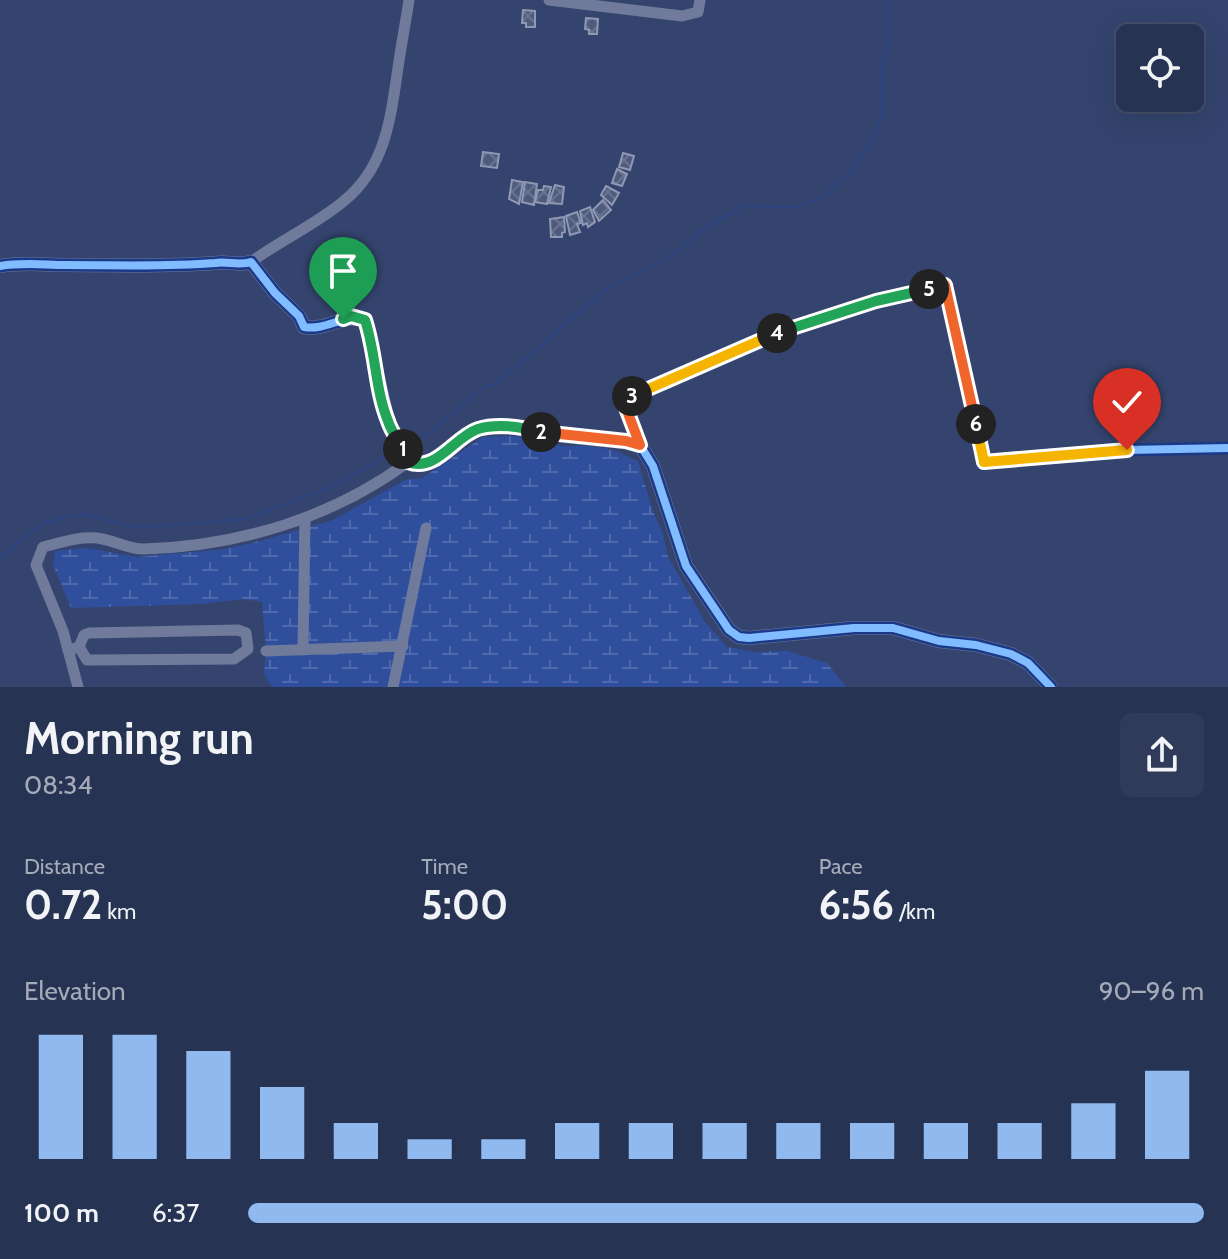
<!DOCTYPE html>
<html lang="en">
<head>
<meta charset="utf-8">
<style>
  :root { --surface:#273352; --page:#2f3b59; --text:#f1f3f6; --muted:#a4aab8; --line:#434e69; --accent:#90b9f0 }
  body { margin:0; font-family:Cabin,sans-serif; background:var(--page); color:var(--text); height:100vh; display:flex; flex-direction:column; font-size:30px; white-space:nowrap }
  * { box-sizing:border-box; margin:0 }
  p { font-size:26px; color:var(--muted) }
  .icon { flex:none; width:44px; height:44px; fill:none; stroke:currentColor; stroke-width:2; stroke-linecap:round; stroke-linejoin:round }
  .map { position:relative; height:687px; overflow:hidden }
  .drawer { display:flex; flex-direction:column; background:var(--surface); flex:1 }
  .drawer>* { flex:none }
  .fabs { position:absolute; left:1116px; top:24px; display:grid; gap:16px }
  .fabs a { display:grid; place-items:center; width:88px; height:88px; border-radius:12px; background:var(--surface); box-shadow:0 8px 32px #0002,0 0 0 2px var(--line); font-size:40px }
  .pin { position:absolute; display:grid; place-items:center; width:68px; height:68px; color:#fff; margin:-82px -34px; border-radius:50% 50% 50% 0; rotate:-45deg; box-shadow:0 0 8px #0007 }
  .pin .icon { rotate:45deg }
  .km { position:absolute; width:40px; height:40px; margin:-20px; border-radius:50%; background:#222; color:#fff; font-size:22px; line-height:40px; text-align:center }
  .round { display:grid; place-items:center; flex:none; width:84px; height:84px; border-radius:12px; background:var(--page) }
  .headline { display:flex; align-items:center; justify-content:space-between; height:136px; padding:0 24px }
  h1 { font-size:44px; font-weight:700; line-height:60px }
  .metrics { display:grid; grid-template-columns:repeat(3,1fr); gap:12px; height:136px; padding:8px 24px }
  .metrics div { display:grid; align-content:center }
  .metrics b { font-size:40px; font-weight:700 }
  .metrics small { font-size:22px; font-weight:400 }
  .metrics p { font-size:22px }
  .chart { height:224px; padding:16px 24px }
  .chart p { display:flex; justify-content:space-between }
  .chart svg { width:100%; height:144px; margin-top:8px; stroke:var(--accent); stroke-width:6 }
  ul { padding:0 24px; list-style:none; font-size:26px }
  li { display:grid; grid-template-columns:128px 96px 1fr; align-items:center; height:60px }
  li i { height:20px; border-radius:10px; background:var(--accent) }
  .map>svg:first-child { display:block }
  .wetland { fill:url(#wetland-marsh) }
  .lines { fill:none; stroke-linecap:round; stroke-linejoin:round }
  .stream { stroke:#2f457d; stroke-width:3 }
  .building { fill:url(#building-cross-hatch); stroke:#8e98b2; stroke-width:2 }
  .minor { stroke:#707b9c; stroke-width:11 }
  .tertiary { stroke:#707b9c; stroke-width:14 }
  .cycleway-casing { stroke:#1b3986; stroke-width:13 }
  .cycleway { stroke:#80bcff; stroke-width:8 }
  .split-1-casing { stroke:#fff; stroke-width:16 }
  .split-2-casing { stroke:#fff; stroke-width:16 }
  .split-3-casing { stroke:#fff; stroke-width:16 }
  .split-4-casing { stroke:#fff; stroke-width:16 }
  .split-5-casing { stroke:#fff; stroke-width:16 }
  .split-6-casing { stroke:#fff; stroke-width:16 }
  .split-7-casing { stroke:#fff; stroke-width:16 }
  .split-1 { stroke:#22a559; stroke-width:10 }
  .split-2 { stroke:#22a559; stroke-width:10 }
  .split-3 { stroke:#f0652b; stroke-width:10 }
  .split-4 { stroke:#f5b400; stroke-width:10 }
  .split-5 { stroke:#22a559; stroke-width:10 }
  .split-6 { stroke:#f0652b; stroke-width:10 }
  .split-7 { stroke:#f5b400; stroke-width:10 }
</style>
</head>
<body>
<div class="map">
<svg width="1228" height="687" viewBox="0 0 1228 687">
  <defs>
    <pattern id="wetland-marsh" width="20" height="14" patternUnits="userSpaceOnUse" patternTransform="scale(2)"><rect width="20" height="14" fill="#2f4f9d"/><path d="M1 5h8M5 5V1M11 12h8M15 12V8" fill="none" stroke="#4e69ac"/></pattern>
    <pattern id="building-cross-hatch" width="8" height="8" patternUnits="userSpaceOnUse" patternTransform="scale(2)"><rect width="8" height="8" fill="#4e5b7d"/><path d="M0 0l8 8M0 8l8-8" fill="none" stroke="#697490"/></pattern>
  </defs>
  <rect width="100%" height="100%" fill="#34446e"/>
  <polygon class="wetland" points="518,436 562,446 591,446 613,450 638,461 652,509 663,534 668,557 705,622 727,647 755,652 787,651 827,663 846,687 272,687 264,674 266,651 262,602 243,599 201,604 71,608 53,565 55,551 87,548 137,557 225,549 260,541 333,520 405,480 422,478 483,437"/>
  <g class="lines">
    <g class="stream">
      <polyline points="406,446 432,431 485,386 496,384 604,291 680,250 701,231 743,206 798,207 829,193 834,186 848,175 867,148 882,118 881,68 889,41 890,0"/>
      <polyline points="0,557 42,524 68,516 85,514 130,526 162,526 246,519 328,488 396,451"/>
    </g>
  </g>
  <g class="building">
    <polygon points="523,10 535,11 535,27 526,27 526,23 522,23"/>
    <polygon points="586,18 598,19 597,34 589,34 589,30 585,29"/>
    <polygon points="483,152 499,154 497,168 481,166"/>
    <polygon points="623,153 634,156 630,170 619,167"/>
    <polygon points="617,169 627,174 622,186 612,183"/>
    <polygon points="512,180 523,182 519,204 509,199"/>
    <polygon points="525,182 537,184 534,205 522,202"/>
    <polygon points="555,185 564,187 562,204 549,203"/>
    <polygon points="544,186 551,187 547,204 535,202 538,190 543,190"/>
    <polygon points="606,186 619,193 612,205 601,195"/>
    <polygon points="603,200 611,210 599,221 593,210"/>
    <polygon points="590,207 595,222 588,227 587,223 583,225 580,211"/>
    <polygon points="577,212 581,223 577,224 580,232 570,235 566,216"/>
    <polygon points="564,217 565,232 562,233 562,237 551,237 550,219"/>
  </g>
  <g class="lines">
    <g class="minor">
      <polyline points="549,0 682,16 698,12 700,0"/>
      <path d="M251,262C281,240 315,225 344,201C388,165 391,113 399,61C402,41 406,20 409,0"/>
      <polyline points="640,445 623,400 781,331 876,301 945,285 984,462 1127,450 1228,448"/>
      <polyline points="68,650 79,647 84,635 89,633 238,630 246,633 248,649 234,659 92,660 87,660 79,647"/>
      <polyline points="303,650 305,518"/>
      <polyline points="266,651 403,646"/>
      <path d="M78,687L63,631L36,565L43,547C60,543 79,536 97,538C114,540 127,549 144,549C239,546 332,518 408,462"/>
      <polyline points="393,687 426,528"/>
    </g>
    <path class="tertiary" d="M0,266C24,262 44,265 67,265C116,265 166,267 215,263C227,261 239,266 251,262L275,293L299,316L304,327C327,331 344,313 365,320L388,422L408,462L421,465L427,463L478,429L491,428L521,427L564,436L634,443L640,445L653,466L686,566L729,630L739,637L749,638L854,628H893L939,641L976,645L1011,654L1028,663L1051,687"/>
    <defs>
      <g id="cycleway">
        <path d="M0,266C24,262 44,265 67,265C116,265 166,267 215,263C227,261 239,266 251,262L275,293L299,316L304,327C327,331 344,313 365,320L388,422L408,462L421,465L427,463L478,429L491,428L521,427L564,436L634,443L640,445L653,466L686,566L729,630L739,637L749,638L854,628H893L939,641L976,645L1011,654L1028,663L1051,687"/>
        <polyline points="640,445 623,400 781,331 876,301 945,285 984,462 1127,450 1228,448"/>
      </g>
    </defs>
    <use href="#cycleway" class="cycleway-casing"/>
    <use href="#cycleway" class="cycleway"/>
  </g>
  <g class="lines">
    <defs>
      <path id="split-1" d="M343,319L351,316L365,320C376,353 375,389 388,421C391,431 398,440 403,449"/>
      <path id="split-2" d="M403,449L408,462C436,473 454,437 478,429C497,423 522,427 541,432"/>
      <polyline id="split-3" points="541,432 626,441 640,445 623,400 632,396"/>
      <polyline id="split-4" points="632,396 777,333"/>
      <polyline id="split-5" points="777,333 876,301 929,289"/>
      <polyline id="split-6" points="929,289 945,285 976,424"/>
      <polyline id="split-7" points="976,424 984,462 1127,450"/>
    </defs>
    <use href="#split-1" class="split-1-casing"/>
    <use href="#split-2" class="split-2-casing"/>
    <use href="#split-3" class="split-3-casing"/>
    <use href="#split-4" class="split-4-casing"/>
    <use href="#split-5" class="split-5-casing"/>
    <use href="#split-6" class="split-6-casing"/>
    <use href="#split-7" class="split-7-casing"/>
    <use href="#split-1" class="split-1"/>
    <use href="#split-2" class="split-2"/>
    <use href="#split-3" class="split-3"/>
    <use href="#split-4" class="split-4"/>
    <use href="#split-5" class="split-5"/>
    <use href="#split-6" class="split-6"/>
    <use href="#split-7" class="split-7"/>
  </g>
</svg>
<div class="fabs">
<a><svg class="icon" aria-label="locate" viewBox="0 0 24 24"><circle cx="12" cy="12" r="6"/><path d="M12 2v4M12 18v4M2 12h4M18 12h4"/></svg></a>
</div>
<div class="pin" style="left:343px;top:319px;background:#1e9e55"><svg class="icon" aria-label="arrive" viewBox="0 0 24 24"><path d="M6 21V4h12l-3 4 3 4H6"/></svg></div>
<div class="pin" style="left:1127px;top:450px;background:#d93025"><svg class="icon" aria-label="check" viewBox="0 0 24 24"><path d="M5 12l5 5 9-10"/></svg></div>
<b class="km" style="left:403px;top:449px">1</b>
<b class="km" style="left:541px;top:432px">2</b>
<b class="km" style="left:632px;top:396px">3</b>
<b class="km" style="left:777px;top:333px">4</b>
<b class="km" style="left:929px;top:289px">5</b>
<b class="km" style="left:976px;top:424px">6</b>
</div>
<section class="drawer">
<div class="headline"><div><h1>Morning run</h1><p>08:34</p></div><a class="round"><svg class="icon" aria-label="share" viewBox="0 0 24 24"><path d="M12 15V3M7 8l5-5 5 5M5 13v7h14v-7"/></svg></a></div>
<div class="metrics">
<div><p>Distance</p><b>0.72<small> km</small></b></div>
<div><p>Time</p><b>5:00</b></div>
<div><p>Pace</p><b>6:56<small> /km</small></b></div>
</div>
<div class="chart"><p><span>Elevation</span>90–96 m</p>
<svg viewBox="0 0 160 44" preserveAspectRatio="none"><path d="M5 44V6M15 44V6M25 44V11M35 44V22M45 44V33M55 44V38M65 44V38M75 44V33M85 44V33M95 44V33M105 44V33M115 44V33M125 44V33M135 44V33M145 44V27M155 44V17"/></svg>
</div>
<ul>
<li><b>100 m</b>6:37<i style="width:100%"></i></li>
</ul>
</section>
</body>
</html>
